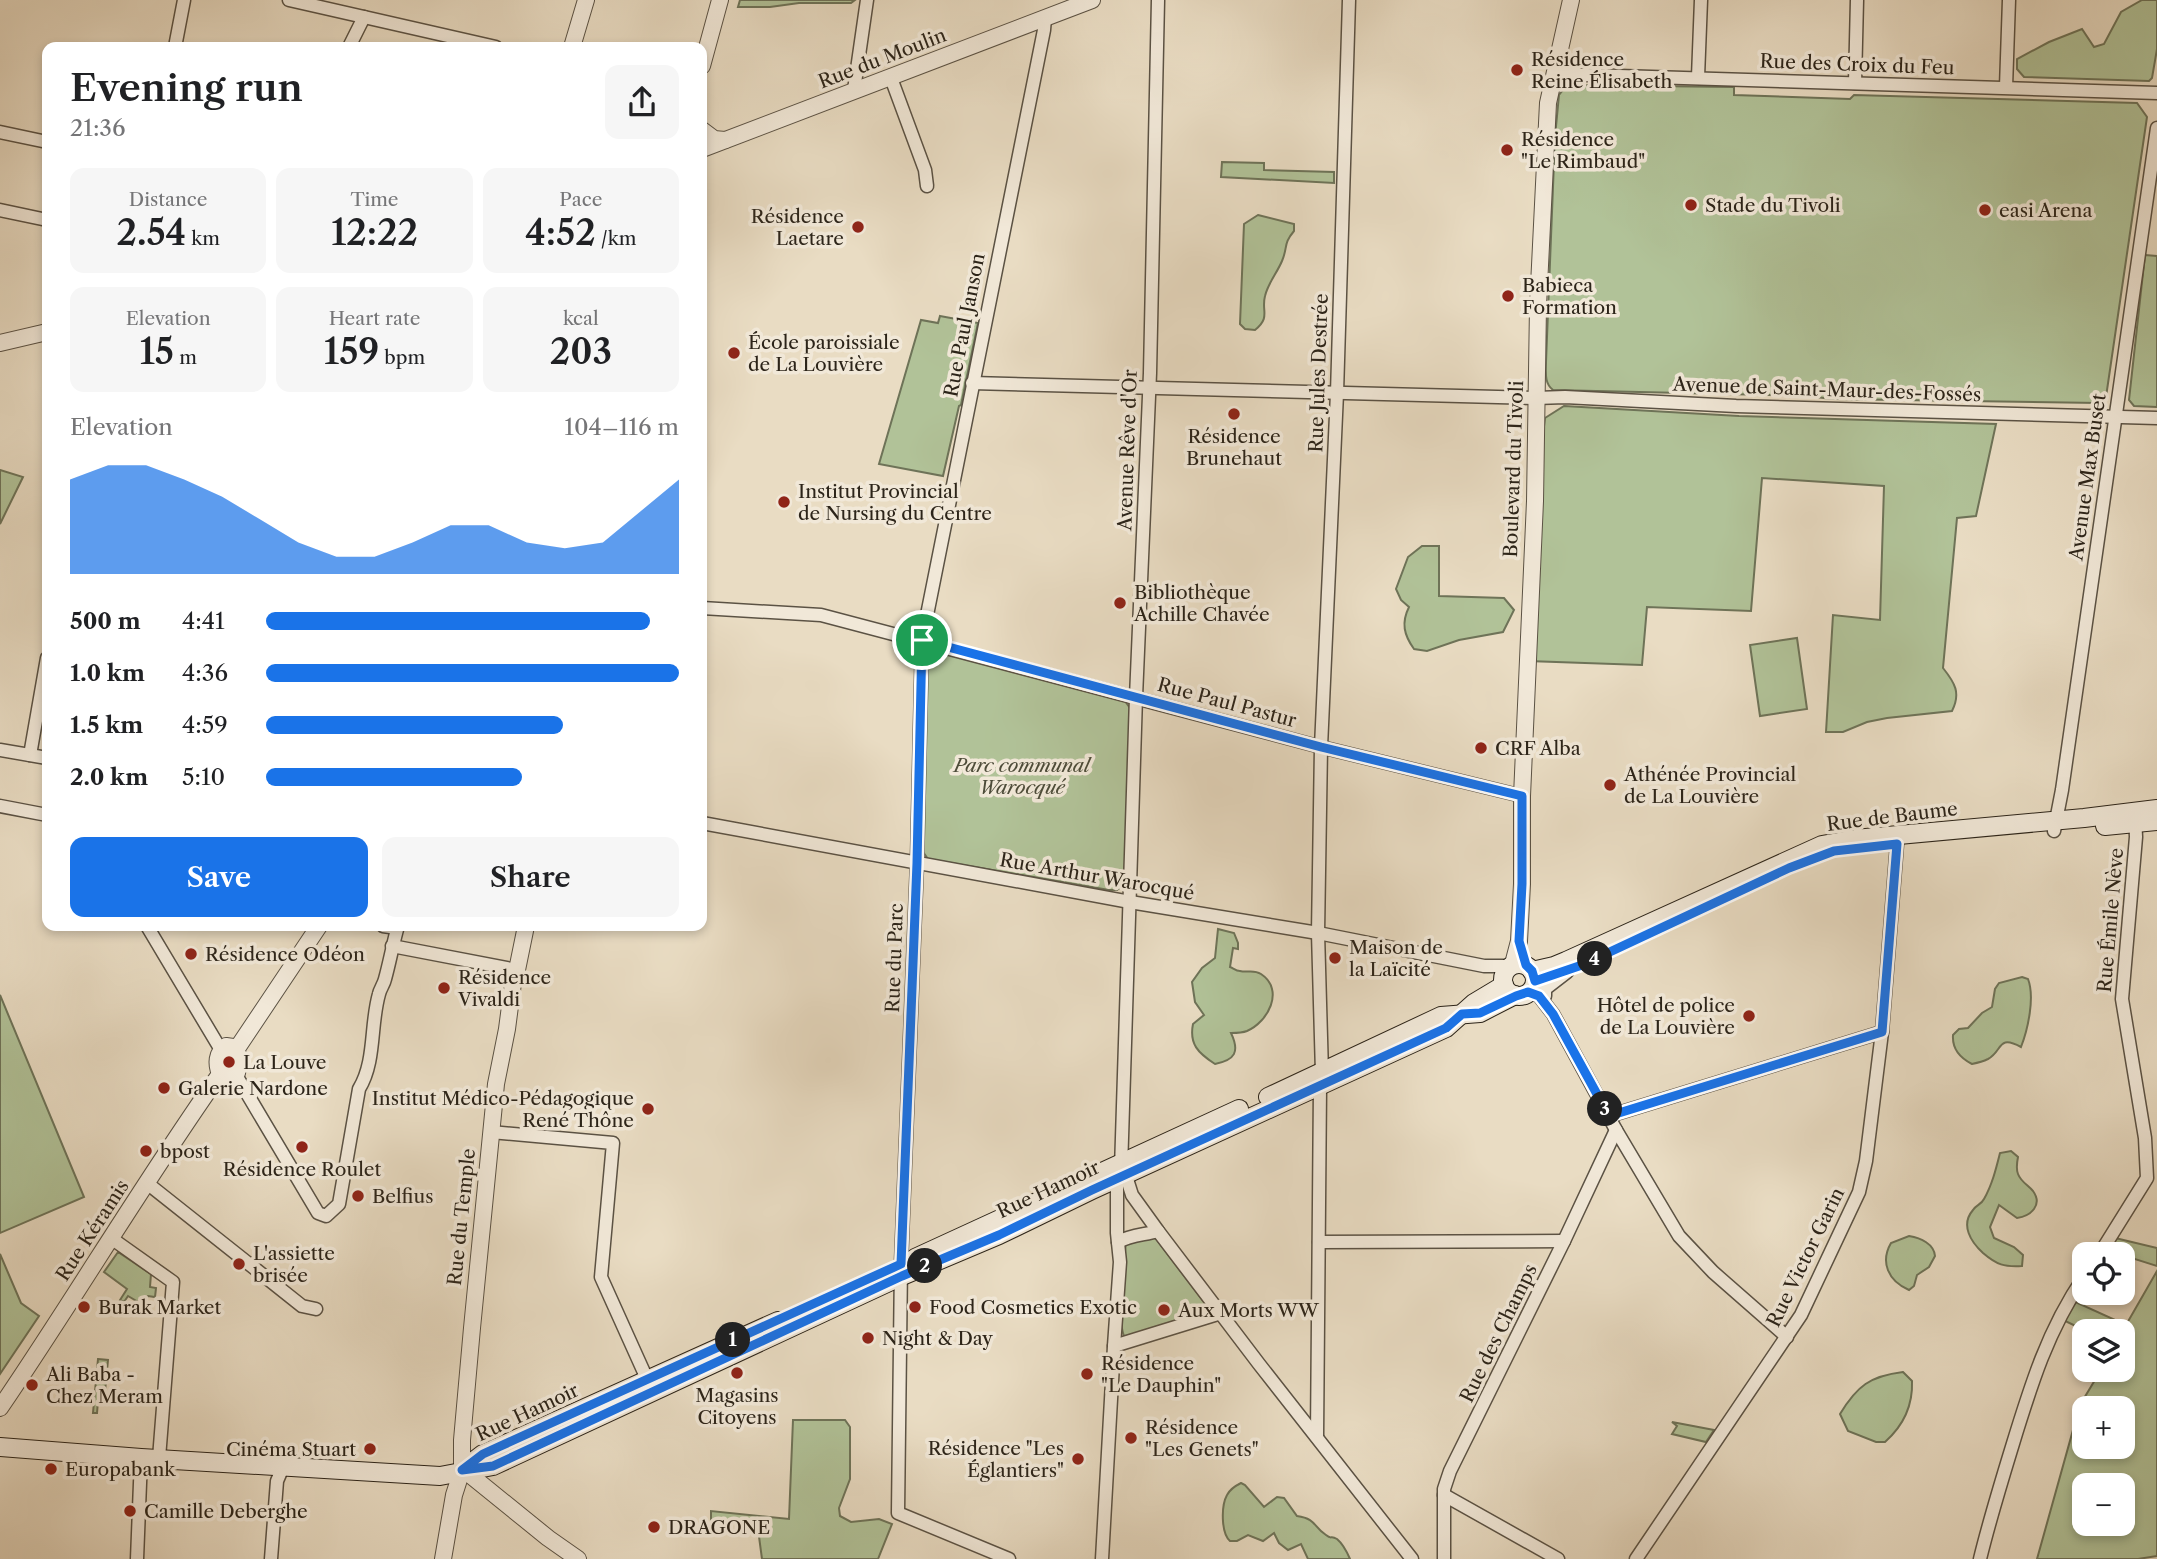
<!DOCTYPE html>
<html lang="en">
<head>
<meta charset="utf-8">
<style>
  :root { --surface:#fff; --page:#f6f6f6; --text:#202124; --muted:#757577; --accent:#1a73e8 }
  body { margin:0; font-family:"Libre Caslon Text",serif; background:var(--page); color:var(--text); height:100vh; display:flex; flex-direction:column; font-size:26px; white-space:nowrap }
  * { box-sizing:border-box; margin:0 }
  p { font-size:23px; color:var(--muted) }
  .icon { flex:none; width:38px; height:38px; fill:none; stroke:currentColor; stroke-width:2; stroke-linecap:round; stroke-linejoin:round }
  .map { position:relative; flex:1; overflow:hidden }
  .drawer { position:absolute; left:42px; top:42px; width:665px; height:889px; display:flex; flex-direction:column; background:var(--surface); border-radius:14px; box-shadow:0 4px 10px #0003 }
  .drawer>* { flex:none }
  .buttons { position:absolute; left:2072px; top:1242px; display:grid; gap:14px }
  .buttons a { display:grid; place-items:center; width:63px; height:63px; border-radius:14px; background:var(--surface); box-shadow:0 4px 10px #0003; font-size:35px }
  .pin { position:absolute; display:grid; place-items:center; width:60px; height:60px; color:#fff; margin:-30px; border:4px solid #fff; border-radius:50%; box-shadow:0 2px 7px #0007 }
  .km { position:absolute; width:35px; height:35px; margin:-18px; border-radius:50%; background:#222; color:#fff; font-size:19px; line-height:35px; text-align:center }
  .round { display:grid; place-items:center; flex:none; width:74px; height:74px; border-radius:14px; background:var(--page) }
  .overview { display:flex; align-items:center; justify-content:space-between; height:119px; padding:0 28px }
  h1 { font-size:38px; font-weight:600; line-height:52px }
  .metrics { display:grid; grid-template-columns:repeat(3,1fr); gap:10px; height:119px; padding:7px 28px }
  .metrics div { display:grid; align-content:center; border-radius:14px; background:var(--page); text-align:center }
  .metrics b { font-size:35px; font-weight:600 }
  .metrics small { font-size:19px; font-weight:400 }
  .metrics p { font-size:19px }
  .chart { height:196px; padding:14px 28px }
  .chart p { display:flex; justify-content:space-between }
  .chart svg { width:100%; height:126px; margin-top:7px; fill:var(--accent); opacity:.7 }
  .action { display:flex; gap:14px; margin-top:auto; padding:14px 28px }
  .action a { flex:1; height:80px; border-radius:14px; background:var(--accent); color:#fff; font-size:28px; font-weight:600; line-height:80px; text-align:center }
  .action a+a { background:var(--page); color:var(--text) }
  ul { padding:0 28px; list-style:none; font-size:23px }
  li { display:grid; grid-template-columns:112px 84px 1fr; align-items:center; height:52px }
  li i { height:18px; border-radius:9px; background:var(--accent) }
  .map>svg:first-child { display:block }
  .green { fill:#b1c298; stroke:#6e7358; stroke-width:2; fill-rule:evenodd }
  .lines { fill:none; stroke-linecap:round; stroke-linejoin:round }
  .minor-casing { stroke:#5b5244; stroke-width:15 }
  .tertiary-casing { stroke:#5b5244; stroke-width:18 }
  .secondary-casing { stroke:#2c2419; stroke-width:20 }
  .minor { stroke:#f1e8d8; stroke-width:12 }
  .tertiary { stroke:#f1e8d8; stroke-width:16 }
  .secondary { stroke:#f1e8d8; stroke-width:18 }
  .route-casing { stroke:#fff; stroke-width:14 }
  .route { stroke:#1a73e8; stroke-width:9 }
  .poi-dot { fill:#8f2418; stroke:#f1e8d8; stroke-width:2.5 }
  .labels { text-anchor:middle; stroke-width:7; stroke-linejoin:round; paint-order:stroke }
  .street-label { font-size:19px; fill:#2c2419; stroke:#f1e8d8 }
  .poi-label { font-size:19px; fill:#2c2419; stroke:#f1e8d8; text-anchor:start }
  .park-label { font-size:19px; font-style:italic; fill:#4d4c39; stroke:#f1e8d8 }
</style>
</head>
<body>
<div class="map">
<svg width="2157" height="1559" viewBox="0 0 2157 1559">
  <rect width="100%" height="100%" fill="#e9dcc3"/>
  <filter id="stains"><feTurbulence type="fractalNoise" baseFrequency=".00286" numOctaves="4"/><feColorMatrix values="0 0 0 0 .2 0 0 0 0 .09 0 0 0 0 .02 0 0 0 .5 -.17"/></filter>
  <radialGradient id="worn" r=".72"><stop offset=".6" stop-color="#630" stop-opacity="0"/><stop offset="1" stop-color="#630" stop-opacity=".3"/></radialGradient>
  <g class="green">
    <polygon points="740,0 855,0 851,3 799,3 770,7 738,7"/>
    <polygon points="2142,0 2157,0 2157,49 2152,78 2149,81 2024,77 2017,69 2017,59 2049,42 2082,29 2094,47 2104,44 2121,12"/>
    <path d="M1567,85L1734,87V95L1850,99L1854,95L2137,103L2147,117L2106,397L2099,403L1832,399L1807,396L1553,390C1544,383 1546,372 1546,362L1555,137L1559,95Z"/>
    <polygon points="1222,162 1264,163 1264,170 1334,172 1334,183 1221,177"/>
    <path d="M1258,215L1294,224V231C1283,244 1288,247 1282,261C1277,273 1268,283 1265,296C1261,311 1271,317 1255,330L1245,329L1240,324L1244,224Z"/>
    <polygon points="2145,255 2157,256 2157,407 2134,406 2129,400"/>
    <polygon points="940,316 978,323 961,405 959,406 943,476 879,464 921,320 938,323"/>
    <path d="M1564,406L1739,416L1996,424L1976,516L1957,518L1943,668C1955,683 1961,693 1952,711L1887,718L1867,722L1843,732H1826L1833,615L1880,620L1884,486L1762,478L1751,611L1647,607L1642,665L1528,661L1535,501L1545,418Z"/>
    <polygon points="0,470 23,477 0,524"/>
    <path d="M1422,546H1439V596L1504,598L1514,610L1503,632L1459,640L1427,651L1414,649C1404,635 1401,623 1409,607L1401,600L1396,589L1408,557Z"/>
    <polygon points="1797,638 1807,709 1760,716 1750,645"/>
    <polygon points="930,651 937,651 1125,701 1132,711 1124,885 1117,890 1109,890 928,859 921,849 926,653"/>
    <path d="M1218,929L1234,933L1238,943V949L1233,948L1230,967C1233,968 1236,971 1240,971C1248,973 1253,969 1261,974C1285,990 1268,1022 1247,1031C1242,1033 1236,1033 1231,1033C1240,1052 1235,1060 1215,1064C1198,1053 1189,1044 1193,1024L1204,1015L1195,1002L1192,982L1202,968L1215,958Z"/>
    <path d="M2022,977L2028,979C2035,997 2028,1029 2021,1047C1997,1034 2003,1051 1988,1059C1984,1061 1977,1063 1972,1064C1960,1058 1952,1049 1953,1035L1959,1029L1968,1028L1982,1013L1992,1007L1995,989L1999,983Z"/>
    <polygon points="0,995 84,1197 0,1233"/>
    <path d="M2011,1151L2018,1157C2017,1162 2016,1169 2018,1174C2021,1182 2028,1185 2033,1191C2043,1205 2031,1216 2017,1218L1999,1205L1990,1227L1994,1238L2014,1247L2023,1255L2022,1266C2004,1267 1997,1265 1983,1253C1971,1242 1960,1225 1973,1210C1976,1205 1981,1205 1984,1199C1992,1185 1996,1169 2000,1153Z"/>
    <path d="M1153,1235L1207,1306V1311L1125,1338C1116,1323 1124,1262 1126,1242Z"/>
    <path d="M1909,1236C1921,1238 1934,1244 1935,1256L1929,1267L1917,1275L1914,1286L1909,1290C1888,1281 1880,1262 1891,1243Z"/>
    <polygon points="2111,1237 2157,1248 2157,1266 2103,1249"/>
    <polygon points="118,1252 151,1274 150,1287 156,1288 155,1297 148,1296 140,1303 128,1296 124,1302 120,1300 127,1289 104,1272"/>
    <polygon points="0,1254 21,1303 39,1316 0,1374"/>
    <path d="M2157,1271V1556L2138,1559H2037L2080,1405L2101,1370H2123V1332H2088L2059,1318L2069,1299L2126,1325ZM2084,1409H2123V1447H2084ZM2084,1486H2123V1524H2084Z"/>
    <polygon points="98,1359 108,1360 104,1402 98,1401 97,1413 93,1413"/>
    <path d="M1903,1372L1912,1381C1913,1406 1903,1426 1885,1442H1876L1848,1431L1840,1414C1857,1386 1870,1376 1903,1372Z"/>
    <polygon points="793,1420 845,1420 850,1427 850,1479 839,1508 840,1516 851,1522 879,1519 892,1524 878,1559 762,1559 758,1529 751,1521 735,1519 720,1523 711,1534 711,1511 789,1519"/>
    <polygon points="1672,1422 1714,1430 1706,1442 1672,1434 1677,1426"/>
    <path d="M1241,1483L1245,1485L1264,1507L1277,1497L1284,1498L1297,1516C1317,1519 1313,1527 1326,1535C1332,1540 1330,1535 1337,1539C1343,1544 1347,1552 1350,1559H1308L1301,1544L1288,1550L1279,1543L1274,1533L1263,1541L1248,1535L1237,1541H1230C1221,1533 1221,1506 1227,1495C1230,1489 1235,1486 1241,1483Z"/>
  </g>
  <g class="lines">
    <defs>
      <g id="minor">
        <polyline points="289,0 496,47"/>
        <polyline points="1158,0 1150,373 1136,697 1121,1169 1126,1176 1132,1195 1158,1231 1259,1364 1412,1559"/>
        <polyline points="175,47 184,0"/>
        <polyline points="349,47 364,17"/>
        <polyline points="1555,74 2157,93"/>
        <polyline points="1698,77 1701,0"/>
        <polyline points="891,78 925,170 927,186"/>
        <polyline points="1855,83 1857,0"/>
        <polyline points="2006,87 2009,0"/>
        <polyline points="854,90 867,0"/>
        <polyline points="0,132 47,142"/>
        <polyline points="0,210 47,220"/>
        <polyline points="972,383 1536,398 1565,397 1736,406 2157,418"/>
        <polyline points="702,608 821,615 1321,747 1522,796"/>
        <polyline points="0,750 47,758"/>
        <polyline points="30,755 47,658"/>
        <polyline points="0,806 47,815"/>
        <polyline points="702,823 1130,902 1318,933 1484,966 1509,966"/>
        <polyline points="2054,831 2062,790 2157,128"/>
        <polyline points="147,926 221,1050"/>
        <polyline points="383,926 397,928"/>
        <polyline points="392,946 517,970"/>
        <polyline points="1528,992 1539,996 1553,1014 1616,1130 1679,1236 1713,1272 1787,1337"/>
        <polyline points="1545,996 1545,989 1567,972"/>
        <polyline points="1322,1073 1318,933 1321,747 1337,393 1349,0"/>
        <path d="M236,1075L318,1213L326,1216L339,1204L359,1089C376,1061 370,1025 379,994C380,989 384,984 385,979C390,961 393,943 398,926"/>
        <polyline points="1609,1116 1882,1032"/>
        <polyline points="491,1132 613,1143 601,1277 647,1379"/>
        <polyline points="147,1183 302,1306 316,1309"/>
        <polyline points="111,1238 173,1282 159,1458"/>
        <path d="M1118,1242C1131,1235 1144,1235 1158,1231"/>
        <polyline points="1319,1242 1564,1241"/>
        <polyline points="2099,1255 2147,1178 2145,1138 2122,999 2136,837 2135,816"/>
        <polyline points="1114,1346 1221,1313"/>
        <polyline points="1317,1437 1320,1087"/>
        <polyline points="1444,1495 1558,1559"/>
        <polyline points="137,1559 141,1458"/>
        <polyline points="271,1559 277,1481 283,1467"/>
        <polyline points="1009,1559 898,1513 901,1264 917,863 922,640 1044,30 1045,18"/>
        <polyline points="1102,1559 1114,1346 1120,1262 1117,1233 1117,1180 1120,1173"/>
        <polyline points="1444,1559 1444,1489 1450,1471 1564,1241 1616,1130"/>
        <polyline points="1636,1559 1801,1315 1859,1192 1866,1161 1882,1032 1897,844"/>
        <path d="M1980,1559C1989,1522 2000,1486 2011,1450C2030,1388 2047,1331 2084,1277"/>
      </g>
      <g id="tertiary">
        <polyline points="572,47 586,0"/>
        <polyline points="702,66 720,0"/>
        <polyline points="702,130 714,139 725,140"/>
        <polyline points="702,149 1092,0"/>
        <polyline points="0,343 47,332"/>
        <polyline points="1513,964 1519,941 1522,884 1522,796 1535,501 1538,306 1548,103 1571,0"/>
        <path d="M226,1046L233,1047L240,1058L237,1073L229,1080L220,1074C216,1064 216,1053 226,1046Z"/>
        <polyline points="236,1050 319,926"/>
        <path d="M0,1408C75,1298 143,1183 220,1074"/>
        <polyline points="469,1474 548,1538 578,1559"/>
        <polyline points="443,1559 454,1495 462,1470 462,1440 472,1328 496,1084 507,1029 513,983 517,970 526,926"/>
      </g>
      <g id="secondary">
        <polyline points="2105,826 2157,821"/>
        <circle cx="1519" cy="980" r="16"/>
        <polyline points="1532,971 1554,966 1566,961 1822,845 1855,839 2084,818 2157,809"/>
        <polyline points="1268,1097 1441,1016 1480,1013 1515,995"/>
        <polyline points="915,1258 1239,1109"/>
        <polyline points="0,1447 141,1458 440,1476 493,1466 902,1276 999,1235 1092,1190 1446,1028 1474,1003 1504,985"/>
        <polyline points="462,1470 483,1454 778,1321"/>
      </g>
    </defs>
    <use href="#minor" class="minor-casing"/>
    <use href="#tertiary" class="tertiary-casing"/>
    <use href="#secondary" class="secondary-casing"/>
    <use href="#minor" class="minor"/>
    <use href="#tertiary" class="tertiary"/>
    <use href="#secondary" class="secondary"/>
  </g>
  <g class="lines">
    <defs>
      <polygon id="route" points="922,640 1321,747 1522,796 1522,884 1519,941 1526,965 1532,971 1535,981 1582,965 1789,868 1834,851 1897,844 1882,1032 1609,1116 1553,1014 1539,996 1528,992 1516,996 1480,1013 1462,1014 1446,1028 1092,1190 999,1235 902,1276 493,1466 462,1470 483,1454 901,1264 917,863"/>
    </defs>
    <use href="#route" class="route-casing"/>
    <use href="#route" class="route"/>
  </g>
  <g class="poi-dot">
    <circle cx="1517" cy="70" r="7"/>
    <circle cx="1507" cy="150" r="7"/>
    <circle cx="1691" cy="205" r="7"/>
    <circle cx="1985" cy="210" r="7"/>
    <circle cx="858" cy="227" r="7"/>
    <circle cx="1508" cy="296" r="7"/>
    <circle cx="734" cy="353" r="7"/>
    <circle cx="1234" cy="414" r="7"/>
    <circle cx="784" cy="502" r="7"/>
    <circle cx="1120" cy="603" r="7"/>
    <circle cx="1481" cy="748" r="7"/>
    <circle cx="1610" cy="785" r="7"/>
    <circle cx="191" cy="954" r="7"/>
    <circle cx="1335" cy="958" r="7"/>
    <circle cx="444" cy="988" r="7"/>
    <circle cx="1749" cy="1016" r="7"/>
    <circle cx="229" cy="1062" r="7"/>
    <circle cx="164" cy="1088" r="7"/>
    <circle cx="648" cy="1109" r="7"/>
    <circle cx="302" cy="1147" r="7"/>
    <circle cx="146" cy="1151" r="7"/>
    <circle cx="358" cy="1196" r="7"/>
    <circle cx="239" cy="1264" r="7"/>
    <circle cx="84" cy="1307" r="7"/>
    <circle cx="915" cy="1307" r="7"/>
    <circle cx="1164" cy="1310" r="7"/>
    <circle cx="868" cy="1338" r="7"/>
    <circle cx="737" cy="1373" r="7"/>
    <circle cx="1087" cy="1374" r="7"/>
    <circle cx="32" cy="1385" r="7"/>
    <circle cx="1131" cy="1438" r="7"/>
    <circle cx="370" cy="1449" r="7"/>
    <circle cx="1078" cy="1459" r="7"/>
    <circle cx="51" cy="1469" r="7"/>
    <circle cx="130" cy="1511" r="7"/>
    <circle cx="654" cy="1527" r="7"/>
  </g>
  <g class="labels">
    <g class="street-label">
      <text transform="translate(882 58) rotate(-21)" y="7">Rue du Moulin</text>
      <text transform="translate(1857 64) rotate(2)" y="7">Rue des Croix du Feu</text>
      <text transform="translate(964 325) rotate(-79)" y="7">Rue Paul Janson</text>
      <text transform="translate(1318 373) rotate(-88)" y="7">Rue Jules Destrée</text>
      <text transform="translate(1827 389) rotate(2)" y="7">Avenue de Saint-Maur-des-Fossés</text>
      <text transform="translate(1127 450) rotate(-88)" y="7">Avenue Rêve d'Or</text>
      <text transform="translate(1513 469) rotate(-88)" y="7">Boulevard du Tivoli</text>
      <text transform="translate(2087 477) rotate(-82)" y="7">Avenue Max Buset</text>
      <text transform="translate(1227 702) rotate(15)" y="7">Rue Paul Pastur</text>
      <text transform="translate(1892 816) rotate(-7)" y="7">Rue de Baume</text>
      <text transform="translate(1097 876) rotate(10)" y="7">Rue Arthur Warocqué</text>
      <text transform="translate(2110 920) rotate(-85)" y="7">Rue Émile Nève</text>
      <text transform="translate(894 958) rotate(-88)" y="7">Rue du Parc</text>
      <text transform="translate(1048 1189) rotate(-25)" y="7">Rue Hamoir</text>
      <text transform="translate(461 1217) rotate(-84)" y="7">Rue du Temple</text>
      <text transform="translate(92 1230) rotate(-57)" y="7">Rue Kéramis</text>
      <text transform="translate(1805 1257) rotate(-64)" y="7">Rue Victor Garin</text>
      <text transform="translate(1498 1333) rotate(-64)" y="7">Rue des Champs</text>
      <text transform="translate(527 1412) rotate(-25)" y="7">Rue Hamoir</text>
    </g>
    <g class="poi-label">
      <text x="1531" y="66">Résidence<tspan x="1531" dy="22">Reine Élisabeth</tspan></text>
      <text x="1521" y="146">Résidence<tspan x="1521" dy="22">"Le Rimbaud"</tspan></text>
      <text x="1705" y="212">Stade du Tivoli</text>
      <text x="1999" y="217">easi Arena</text>
      <text x="844" y="223" text-anchor="end">Résidence<tspan x="844" dy="22">Laetare</tspan></text>
      <text x="1522" y="292">Babieca<tspan x="1522" dy="22">Formation</tspan></text>
      <text x="748" y="349">École paroissiale<tspan x="748" dy="22">de La Louvière</tspan></text>
      <text x="1234" y="443" text-anchor="middle">Résidence<tspan x="1234" dy="22">Brunehaut</tspan></text>
      <text x="798" y="498">Institut Provincial<tspan x="798" dy="22">de Nursing du Centre</tspan></text>
      <text x="1134" y="599">Bibliothèque<tspan x="1134" dy="22">Achille Chavée</tspan></text>
      <text x="1495" y="755">CRF Alba</text>
      <text x="1624" y="781">Athénée Provincial<tspan x="1624" dy="22">de La Louvière</tspan></text>
      <text x="1349" y="954">Maison de<tspan x="1349" dy="22">la Laïcité</tspan></text>
      <text x="205" y="961">Résidence Odéon</text>
      <text x="458" y="984">Résidence<tspan x="458" dy="22">Vivaldi</tspan></text>
      <text x="1735" y="1012" text-anchor="end">Hôtel de police<tspan x="1735" dy="22">de La Louvière</tspan></text>
      <text x="243" y="1069">La Louve</text>
      <text x="178" y="1095">Galerie Nardone</text>
      <text x="634" y="1105" text-anchor="end">Institut Médico-Pédagogique<tspan x="634" dy="22">René Thône</tspan></text>
      <text x="160" y="1158">bpost</text>
      <text x="302" y="1176" text-anchor="middle">Résidence Roulet</text>
      <text x="372" y="1203">Belfius</text>
      <text x="253" y="1260">L'assiette<tspan x="253" dy="22">brisée</tspan></text>
      <text x="98" y="1314">Burak Market</text>
      <text x="929" y="1314">Food Cosmetics Exotic</text>
      <text x="1178" y="1317">Aux Morts WW</text>
      <text x="882" y="1345">Night &amp; Day</text>
      <text x="1101" y="1370">Résidence<tspan x="1101" dy="22">"Le Dauphin"</tspan></text>
      <text x="46" y="1381">Ali Baba -<tspan x="46" dy="22">Chez Meram</tspan></text>
      <text x="737" y="1402" text-anchor="middle">Magasins<tspan x="737" dy="22">Citoyens</tspan></text>
      <text x="1145" y="1434">Résidence<tspan x="1145" dy="22">"Les Genets"</tspan></text>
      <text x="1064" y="1455" text-anchor="end">Résidence "Les<tspan x="1064" dy="22">Églantiers"</tspan></text>
      <text x="356" y="1456" text-anchor="end">Cinéma Stuart</text>
      <text x="65" y="1476">Europabank</text>
      <text x="144" y="1518">Camille Deberghe</text>
      <text x="668" y="1534">DRAGONE</text>
    </g>
    <g class="park-label">
      <text x="1022" y="772">Parc communal<tspan x="1022" dy="22">Warocqué</tspan></text>
    </g>
  </g>
  <rect width="100%" height="100%" filter="url(#stains)"/>
  <rect width="100%" height="100%" fill="url(#worn)"/>
</svg>
<div class="buttons">
<a><svg class="icon" aria-label="locate" viewBox="0 0 24 24"><circle cx="12" cy="12" r="6"/><path d="M12 2v4M12 18v4M2 12h4M18 12h4"/></svg></a>
<a><svg class="icon" aria-label="layers" viewBox="0 0 24 24"><path d="M12 4l9 5-9 5-9-5zM3 14l9 5 9-5"/></svg></a>
<a>+</a>
<a>−</a>
</div>
<div class="pin" style="left:922px;top:640px;background:#1e9e55"><svg class="icon" aria-label="arrive" viewBox="0 0 24 24"><path d="M6 21V4h12l-3 4 3 4H6"/></svg></div>
<b class="km" style="left:733px;top:1340px">1</b>
<b class="km" style="left:925px;top:1266px">2</b>
<b class="km" style="left:1605px;top:1109px">3</b>
<b class="km" style="left:1595px;top:959px">4</b>
<section class="drawer">
<div class="overview"><div><h1>Evening run</h1><p>21:36</p></div><a class="round"><svg class="icon" aria-label="share" viewBox="0 0 24 24"><path d="M12 15V3M7 8l5-5 5 5M5 13v7h14v-7"/></svg></a></div>
<div class="metrics">
<div><p>Distance</p><b>2.54<small> km</small></b></div>
<div><p>Time</p><b>12:22</b></div>
<div><p>Pace</p><b>4:52<small> /km</small></b></div>
</div>
<div class="metrics">
<div><p>Elevation</p><b>15<small> m</small></b></div>
<div><p>Heart rate</p><b>159<small> bpm</small></b></div>
<div><p>kcal</p><b>203</b></div>
</div>
<div class="chart"><p><span>Elevation</span>104–116 m</p>
<svg viewBox="0 0 160 44" preserveAspectRatio="none"><path d="M0 44V11L10 6L20 6L30 11L40 17L50 25L60 33L70 38L80 38L90 33L100 27L110 27L120 33L130 35L140 33L150 22L160 11V44z"/></svg>
</div>
<ul>
<li><b>500 m</b>4:41<i style="width:93%"></i></li>
<li><b>1.0 km</b>4:36<i style="width:100%"></i></li>
<li><b>1.5 km</b>4:59<i style="width:72%"></i></li>
<li><b>2.0 km</b>5:10<i style="width:62%"></i></li>
</ul>
<div class="action"><a>Save</a><a>Share</a></div>
</section>
</div>
</body>
</html>
